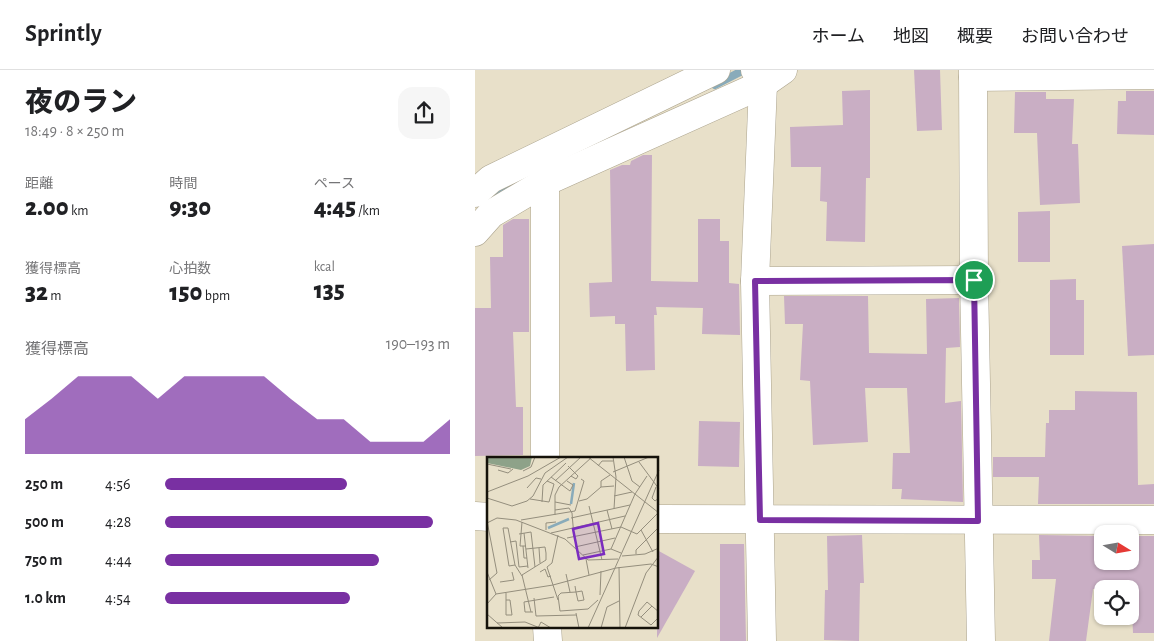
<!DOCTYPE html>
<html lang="ja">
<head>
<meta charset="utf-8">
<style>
  :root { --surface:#fff; --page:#f6f6f6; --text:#202124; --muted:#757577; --line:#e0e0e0; --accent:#7930a2 }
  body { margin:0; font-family:"Alegreya Sans","Noto Sans JP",sans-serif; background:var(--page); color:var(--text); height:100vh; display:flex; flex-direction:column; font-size:19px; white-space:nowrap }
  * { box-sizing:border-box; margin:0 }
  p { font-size:16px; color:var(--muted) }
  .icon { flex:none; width:28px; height:28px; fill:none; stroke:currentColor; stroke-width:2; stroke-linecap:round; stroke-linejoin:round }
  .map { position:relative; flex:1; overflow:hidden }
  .panel { display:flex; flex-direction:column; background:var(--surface); width:475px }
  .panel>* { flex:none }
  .needle { width:32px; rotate:101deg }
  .tools { position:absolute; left:619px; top:455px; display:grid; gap:10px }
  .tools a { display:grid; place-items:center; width:45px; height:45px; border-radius:10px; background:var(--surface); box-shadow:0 1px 4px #0004; font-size:25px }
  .pin { position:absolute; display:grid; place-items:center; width:42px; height:42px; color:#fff; margin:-21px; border:2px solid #fff; border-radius:50%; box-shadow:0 1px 5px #0007 }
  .round { display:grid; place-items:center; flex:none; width:52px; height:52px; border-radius:15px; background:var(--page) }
  .head { display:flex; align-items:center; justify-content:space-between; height:85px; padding:0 25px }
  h1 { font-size:28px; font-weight:800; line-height:38px }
  .stats { display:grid; grid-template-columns:repeat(3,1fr); gap:8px; height:85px; padding:5px 25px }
  .stats div { display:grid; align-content:center }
  .stats b { font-size:25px; font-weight:800 }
  .stats small { font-size:14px; font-weight:400 }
  .stats p { font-size:14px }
  .chart { height:140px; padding:10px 25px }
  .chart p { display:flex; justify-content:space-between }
  .chart svg { width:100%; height:90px; margin-top:5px; fill:var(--accent); opacity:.7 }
  ul { padding:0 25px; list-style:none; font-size:16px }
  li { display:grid; grid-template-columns:80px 60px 1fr; align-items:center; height:38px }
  li i { height:12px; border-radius:6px; background:var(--accent) }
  header { display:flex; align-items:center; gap:30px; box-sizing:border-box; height:70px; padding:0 25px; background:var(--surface); border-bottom:1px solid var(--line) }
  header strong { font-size:24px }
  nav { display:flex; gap:28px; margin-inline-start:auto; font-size:18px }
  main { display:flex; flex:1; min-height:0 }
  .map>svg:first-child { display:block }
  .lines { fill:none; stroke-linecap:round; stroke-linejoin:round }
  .stream { stroke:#89abba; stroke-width:8 }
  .building { fill:#c9aec4 }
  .minor-casing { stroke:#aba38d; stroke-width:29 }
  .minor { stroke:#fff; stroke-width:28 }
  .route-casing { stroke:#fff; stroke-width:10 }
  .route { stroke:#7930a2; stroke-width:6 }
  .inset-river { fill:none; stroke:#89abba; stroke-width:2.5 }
  .inset-road { fill:none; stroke:#948e7d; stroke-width:1 }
  .view { fill:#7b2cbf; fill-opacity:0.15; stroke:#7b2cbf; stroke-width:2.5 }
  .inset-edge { fill:none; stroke:#15120a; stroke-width:2.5 }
</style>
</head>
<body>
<header>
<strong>Sprintly</strong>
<nav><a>ホーム</a><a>地図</a><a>概要</a><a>お問い合わせ</a></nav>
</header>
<main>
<section class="panel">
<div class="head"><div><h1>夜のラン</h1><p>18:49 · 8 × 250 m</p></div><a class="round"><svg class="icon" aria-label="share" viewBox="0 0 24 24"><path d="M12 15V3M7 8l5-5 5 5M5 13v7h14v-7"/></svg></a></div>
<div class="stats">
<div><p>距離</p><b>2.00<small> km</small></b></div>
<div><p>時間</p><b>9:30</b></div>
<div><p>ペース</p><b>4:45<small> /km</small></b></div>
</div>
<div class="stats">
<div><p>獲得標高</p><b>32<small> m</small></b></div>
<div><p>心拍数</p><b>150<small> bpm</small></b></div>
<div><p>kcal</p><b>135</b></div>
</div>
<div class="chart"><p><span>獲得標高</span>190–193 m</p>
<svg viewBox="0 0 160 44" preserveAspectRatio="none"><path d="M0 44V27L10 17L20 6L30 6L40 6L50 17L60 6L70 6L80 6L90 6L100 17L110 27L120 27L130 38L140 38L150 38L160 27V44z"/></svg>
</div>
<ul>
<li><b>250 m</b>4:56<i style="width:64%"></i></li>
<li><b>500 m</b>4:28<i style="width:94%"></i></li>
<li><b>750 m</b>4:44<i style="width:75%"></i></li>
<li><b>1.0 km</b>4:54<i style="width:65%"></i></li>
</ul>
</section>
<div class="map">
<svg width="679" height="571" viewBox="0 0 679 571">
  <rect width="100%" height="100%" fill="#e8e0c9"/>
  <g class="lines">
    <g class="stream">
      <polyline points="240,15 269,0"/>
      <polyline points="8,135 14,129 52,106"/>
    </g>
  </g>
  <g class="building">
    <polygon points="439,0 465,0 467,60 442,61"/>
    <polygon points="395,20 395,108 391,108 390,172 351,171 352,132 345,131 346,97 316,97 315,57 368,55 367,21"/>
    <polygon points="651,21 679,21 679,65 642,64 643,31 651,31"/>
    <polygon points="540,22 571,22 571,29 599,29 597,74 603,74 605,133 565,135 562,63 539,63"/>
    <polygon points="168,85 177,85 176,211 223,212 223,149 245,149 245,171 254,171 254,213 264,214 265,265 227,264 228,238 181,237 182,245 179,245 180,300 151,301 150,254 140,254 140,246 115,247 114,213 137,212 135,100 147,95 155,95 156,91"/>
    <polygon points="575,141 575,192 543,192 543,142"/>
    <polygon points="38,149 54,149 54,262 38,262 41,337 48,337 48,385 0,386 0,238 16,238 15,187 28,187 28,155"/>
    <polygon points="679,174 679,285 653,286 647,176"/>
    <polygon points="601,209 601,230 609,230 609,285 575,285 575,210"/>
    <polygon points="309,226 393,226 394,283 452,284 451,229 484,228 485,277 471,278 470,333 486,331 488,432 426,429 427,419 417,419 418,383 435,383 432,318 390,318 393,372 338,375 335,311 325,310 328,254 310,254"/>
    <polygon points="600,321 662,322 663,415 679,414 679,434 563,434 564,407 518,407 518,387 570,387 571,353 574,353 574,340 600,340"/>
    <polygon points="224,351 265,352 264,397 223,396"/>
    <polygon points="387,465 389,513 385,513 384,571 349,570 350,520 353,520 352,466"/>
    <polygon points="564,465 628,466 628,491 655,491 655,466 679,466 679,563 658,563 656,518 618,519 611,571 574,571 581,509 557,509 557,490 565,490"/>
    <polygon points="245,474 269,474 271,571 245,571"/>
    <polygon points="182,480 220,501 182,568"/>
  </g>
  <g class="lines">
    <defs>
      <g id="minor">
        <polyline points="280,0 288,14 280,211 287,571"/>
        <polyline points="498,0 499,210 506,571"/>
        <polyline points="498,7 679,5"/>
        <polyline points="70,112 70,388"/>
        <polyline points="0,123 16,109 241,0"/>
        <polyline points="0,162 16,144 70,112 288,14 308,0"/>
        <polyline points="280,211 499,210"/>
        <polyline points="0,446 14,447"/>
        <polyline points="182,449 679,450"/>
        <polyline points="72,557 73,571"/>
      </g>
    </defs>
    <use href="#minor" class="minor-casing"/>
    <use href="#minor" class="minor"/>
  </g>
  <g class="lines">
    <defs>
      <polygon id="route" points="499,210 503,451 285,450 280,211"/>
    </defs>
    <use href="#route" class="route-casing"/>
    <use href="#route" class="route"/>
  </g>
  <g transform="translate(12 387)">
    <rect width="171" height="171" fill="#e8e0c9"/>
    <path d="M0,0H45L43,9L34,13L0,6Z" fill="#8ea289"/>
    <path class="inset-river" d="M84,47L87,26M61,71L82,62"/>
    <path class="inset-road" d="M101,0L172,56M126,0L129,20L127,52M137,0L145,24L153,30M152,5L172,32M0,7L24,12M81,9L91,19L89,22L84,19M111,9L115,4H126M11,13L21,16L26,12M36,14L44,10L48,0M126,15L162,0M64,20L83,34L86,28L80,24M68,24L94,0M114,30V24L123,18M169,30L165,41L168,44L172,41M40,31L49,21L54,22M0,35L41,19L74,0M127,39L145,35M0,41L25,49L40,44L46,39L58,16L81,0M43,42L62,45L67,27L60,24M92,44L100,42L114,30L127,29M55,45L56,28L79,6M68,45L84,48M102,49L115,103M68,53L82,51L85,56L87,80M120,53L125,72M68,58V38L72,30L105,0M84,61L143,48M34,63L88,54L97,24L94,22M0,64L10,116L2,123M35,65L33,89H39M0,66L10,61L29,63L78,82L101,103L131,102M59,73V66L69,65M154,73L166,95M37,76L41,111M64,76L138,59M32,77L44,75L48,110M80,81L134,70L150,77L172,55M23,85L29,84L32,110L41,109M36,89L37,101H40M88,90L128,81M52,91L53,106M39,92L58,90L59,96V103L35,118L44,155M124,92L148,37L160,19M149,97V93L172,70M96,98L124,92L134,96M135,99L158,97L172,91M99,102L102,118M28,108L22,109L16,71H21L28,108L35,119M132,110L133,171M0,115L9,137M53,115L58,112L61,120L64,119M79,117L83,135M13,125L27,123L25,115M88,129L89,135L91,144L97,143L95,134L89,135L74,136L71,139L73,154L101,152L111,143M19,136V158H25L23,143H19M113,138L114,114M47,141L49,159L89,158M71,143L60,110L65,106L71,78M0,147L9,137L66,128L129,111L164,107L172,110M152,154L151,158L164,168L172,160M152,154L160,145L172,155M46,155H38L37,145L67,140M89,156L92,171M0,157L16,171M154,160L165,149M10,166L38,165L53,171M51,171L54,165L64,171M101,171L172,13M114,171L120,150L132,144M138,171L159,116L172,99"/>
    <path class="view" d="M111,66L117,97L92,102L86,72Z"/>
    <rect width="171" height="171" class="inset-edge"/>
  </g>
</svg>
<div class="tools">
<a><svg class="needle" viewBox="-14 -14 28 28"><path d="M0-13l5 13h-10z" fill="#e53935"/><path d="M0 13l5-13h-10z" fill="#757577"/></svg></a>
<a><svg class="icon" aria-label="locate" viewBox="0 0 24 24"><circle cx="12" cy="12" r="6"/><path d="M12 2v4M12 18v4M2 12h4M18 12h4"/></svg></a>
</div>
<div class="pin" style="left:499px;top:210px;background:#1e9e55"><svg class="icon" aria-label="arrive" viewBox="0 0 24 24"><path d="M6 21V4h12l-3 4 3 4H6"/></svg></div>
</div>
</main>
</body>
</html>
